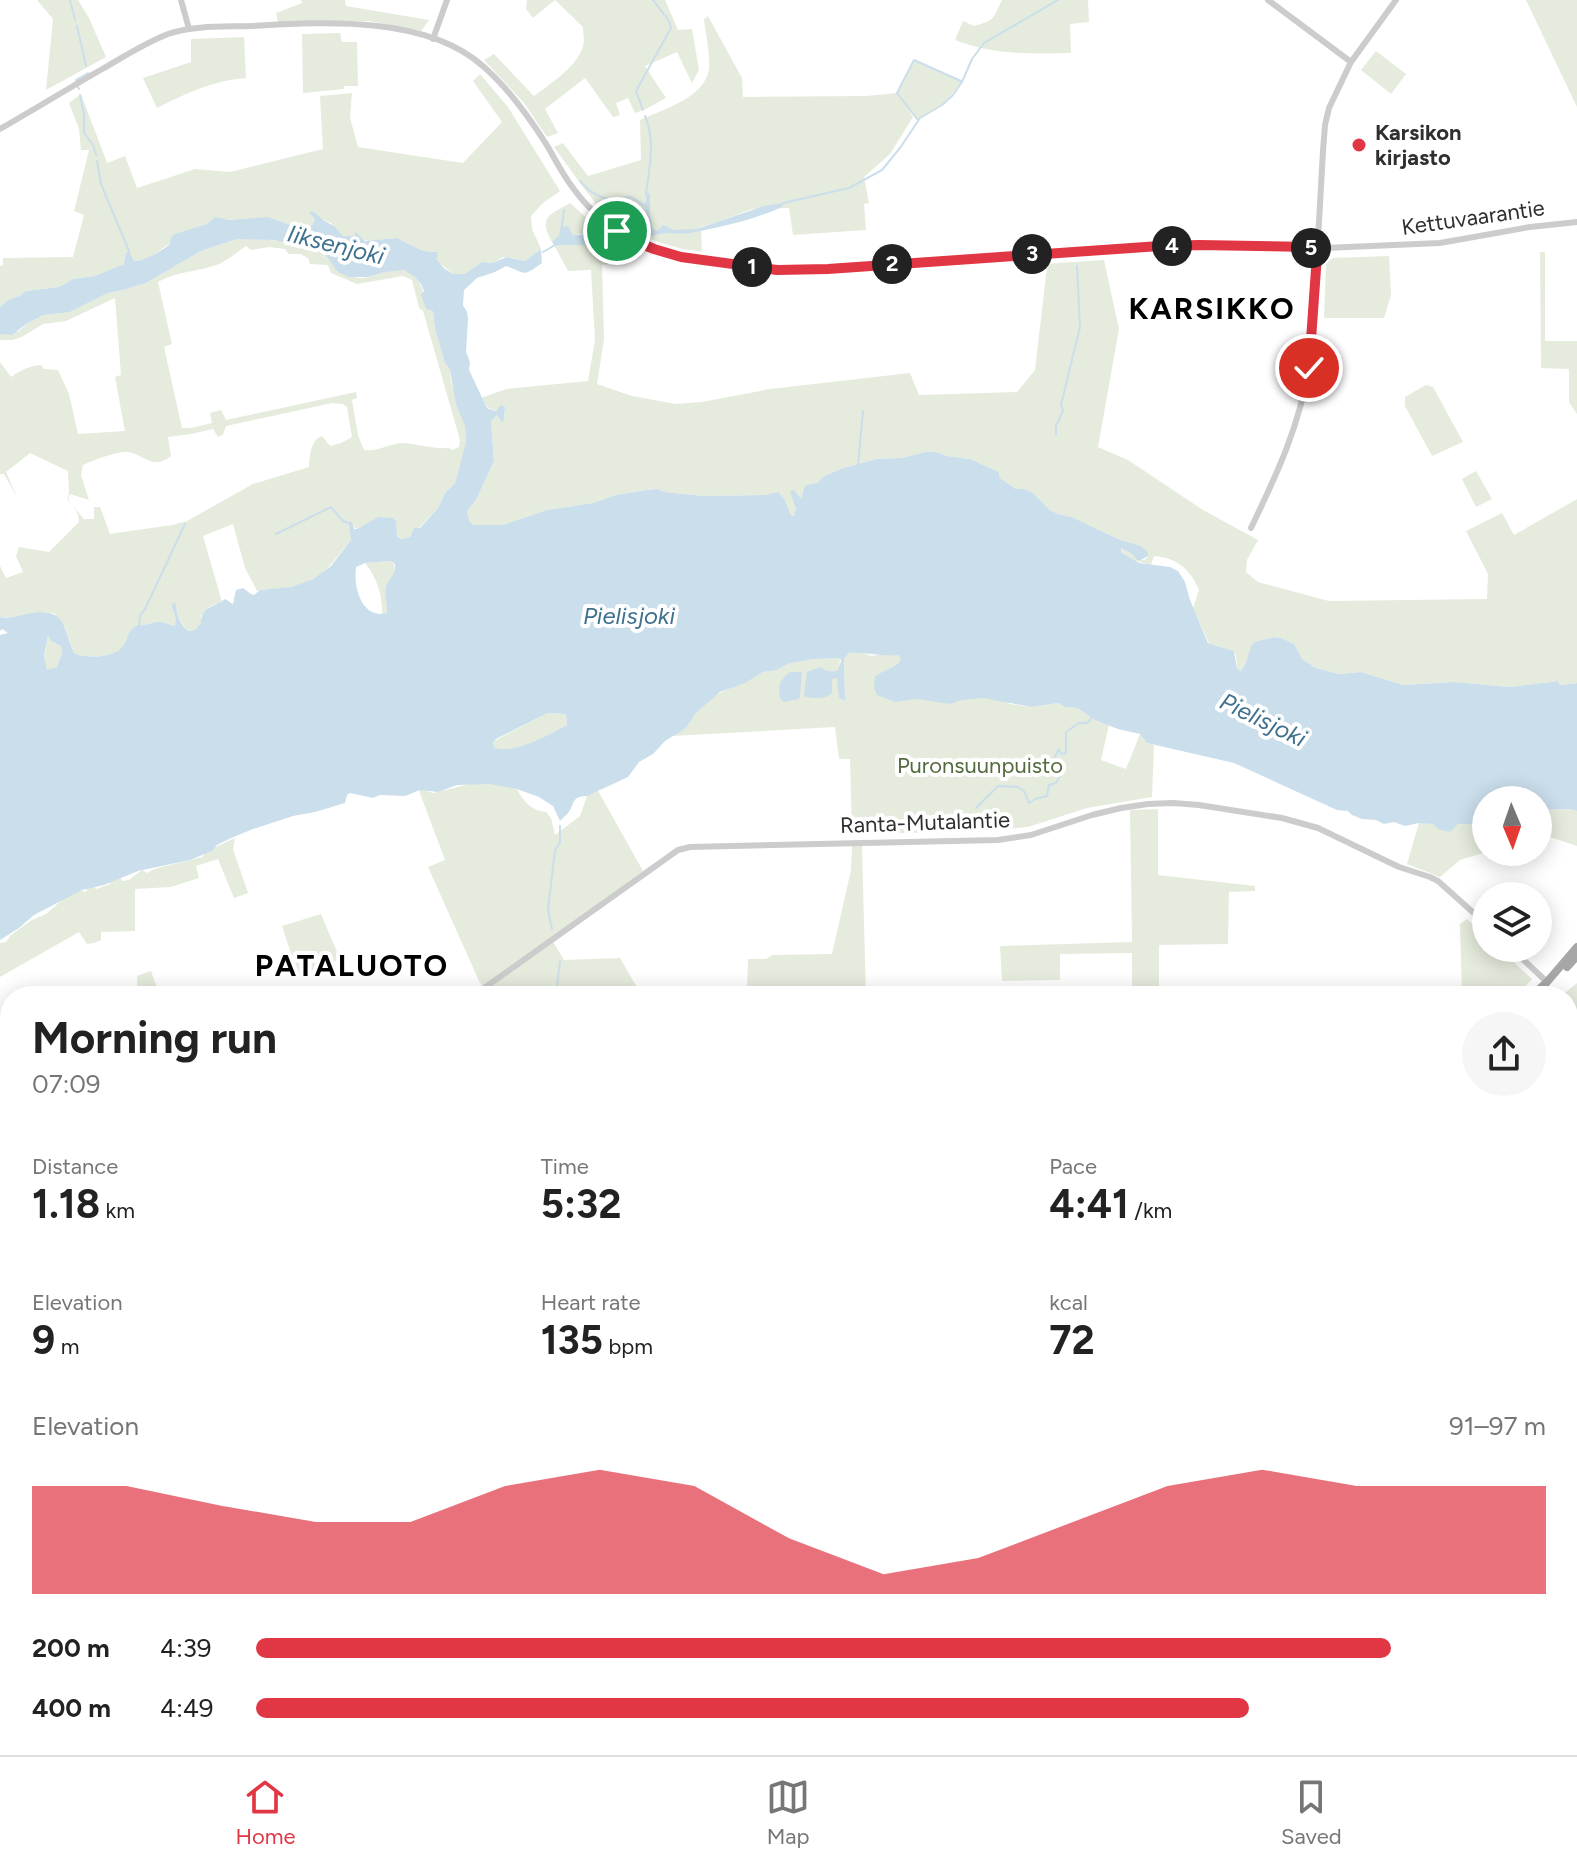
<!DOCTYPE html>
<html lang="en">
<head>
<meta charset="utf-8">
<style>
  :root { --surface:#fff; --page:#f6f6f6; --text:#222; --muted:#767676; --line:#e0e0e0; --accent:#e13644 }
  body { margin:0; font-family:Figtree,sans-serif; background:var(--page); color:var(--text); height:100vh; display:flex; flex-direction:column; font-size:30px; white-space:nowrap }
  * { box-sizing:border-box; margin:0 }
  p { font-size:26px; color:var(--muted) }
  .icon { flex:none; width:44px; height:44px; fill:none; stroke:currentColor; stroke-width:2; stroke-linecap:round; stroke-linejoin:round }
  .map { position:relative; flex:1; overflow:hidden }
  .sheet { position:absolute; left:0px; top:986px; width:1578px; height:770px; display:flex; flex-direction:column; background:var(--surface); border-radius:32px 32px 0 0; box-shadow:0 4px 20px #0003 }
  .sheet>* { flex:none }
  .needle { width:52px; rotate:178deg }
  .tools { position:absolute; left:1472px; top:786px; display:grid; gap:16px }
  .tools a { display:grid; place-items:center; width:80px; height:80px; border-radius:50%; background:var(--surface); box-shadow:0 4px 20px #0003; font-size:40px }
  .pin { position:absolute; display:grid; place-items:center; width:68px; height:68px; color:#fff; margin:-34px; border:4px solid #fff; border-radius:50%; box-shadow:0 2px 8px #0007 }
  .km { position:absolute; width:40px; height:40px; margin:-20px; border-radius:50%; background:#222; color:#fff; font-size:22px; line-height:40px; text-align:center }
  .round { display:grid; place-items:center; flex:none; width:84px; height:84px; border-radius:42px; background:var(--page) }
  .overview { display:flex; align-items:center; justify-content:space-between; height:136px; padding:0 32px }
  h1 { font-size:44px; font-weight:700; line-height:60px }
  .metrics { display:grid; grid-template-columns:repeat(3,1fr); gap:12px; height:136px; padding:8px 32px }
  .metrics div { display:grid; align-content:center }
  .metrics b { font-size:40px; font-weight:700 }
  .metrics small { font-size:22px; font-weight:400 }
  .metrics p { font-size:22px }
  .chart { height:224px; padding:16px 32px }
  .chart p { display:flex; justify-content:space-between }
  .chart svg { width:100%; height:144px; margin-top:8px; fill:var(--accent); opacity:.7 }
  ul { padding:0 32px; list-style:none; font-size:26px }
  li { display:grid; grid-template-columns:128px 96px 1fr; align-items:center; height:60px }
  li i { height:20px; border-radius:10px; background:var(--accent) }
  .dock { display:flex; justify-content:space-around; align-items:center; height:112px; border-top:2px solid var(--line); background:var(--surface); font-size:22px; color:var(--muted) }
  .dock a { display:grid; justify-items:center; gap:4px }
  .dock .active { color:var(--accent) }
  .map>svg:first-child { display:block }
  .green { fill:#e5ecdd; fill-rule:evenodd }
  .water { fill:#cadeeb; fill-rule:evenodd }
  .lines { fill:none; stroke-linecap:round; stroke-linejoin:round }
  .stream { stroke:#cadeeb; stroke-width:2 }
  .minor { stroke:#ccc; stroke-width:6 }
  .major { stroke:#a7a7a7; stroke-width:8 }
  .route-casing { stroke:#fff; stroke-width:16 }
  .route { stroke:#e13644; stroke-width:10 }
  .poi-dot { fill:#e13644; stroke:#fff; stroke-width:3 }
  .labels { text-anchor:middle; stroke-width:8; stroke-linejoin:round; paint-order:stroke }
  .poi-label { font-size:22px; font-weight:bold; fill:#2f2f2f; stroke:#fff; text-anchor:start }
  .street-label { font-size:22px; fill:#2f2f2f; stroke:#fff }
  .park-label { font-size:22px; fill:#526a3d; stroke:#fff }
  .water-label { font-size:24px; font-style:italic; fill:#3f718f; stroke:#fff }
  .district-label { font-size:30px; font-weight:bold; letter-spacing:2px; fill:#000; stroke:#fff }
</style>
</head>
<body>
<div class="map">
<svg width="1577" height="1755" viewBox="0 0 1577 1755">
  <rect width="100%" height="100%" fill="#fff"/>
  <g class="green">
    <polygon points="37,0 78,0 89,18 106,57 46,90 53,19"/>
    <polygon points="301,0 345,0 346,6 429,20 421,31 370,21 278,22 276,13 302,3"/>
    <path d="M527,0H665L678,30L692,29L699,70L692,83L677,52L645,66L666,98L646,109L635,113L628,98L616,103L620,115L613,117L585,78L545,109L558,133L547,137L524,103L484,60L494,54L534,96C550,84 578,66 583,46C585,41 583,32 583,27L555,0L533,18L526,9Z"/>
    <path d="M1002,0H1088L1089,22L1070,24L1071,53C1031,54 993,55 955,40L963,21L974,26C994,21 993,19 1002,0Z"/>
    <polygon points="1526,0 1577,0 1577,107"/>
    <path d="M708,16L742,78L743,97L866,96L897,93L914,60L962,82L945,102L918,120L901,98L913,117L890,154L864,177L869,203L864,204L866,230L793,235L789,208L752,209L718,222L701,227L702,253C616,245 601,211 554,147L563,143L588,176L641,160L640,120C663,109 705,98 709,69C710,53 706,35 704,19Z"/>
    <polygon points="340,33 342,42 357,42 358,86 344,86 344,89 303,93 302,34"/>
    <path d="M244,37L246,78C212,81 187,93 157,108L143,78L191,62V39Z"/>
    <polygon points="1376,51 1406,74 1391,94 1361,70"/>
    <polygon points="480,74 508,107 560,191 543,203 531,216 532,229 541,249 525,261 514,258 503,257 493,263 482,262 464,274 453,274 435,259 437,252 423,251 397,238 368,241 354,236 347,237 343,236 331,223 319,218 314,211 310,212 315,219 312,226 291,225 268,217 238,220 212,219 210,222 207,224 171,237 169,244 149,258 134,261 132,258 117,268 95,276 73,279 59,287 26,291 19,296 8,300 0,307 0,266 3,265 3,258 73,257 84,215 74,211 89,150 81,150 79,129 69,103 81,94 107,163 125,156 137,188 195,169 230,172 323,149 320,96 352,93 350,118 358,147 463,163 502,122 473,81"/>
    <path d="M570,203C590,221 608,238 633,250L632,261L602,265L604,339L597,384L632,396L676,404L702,402L770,389L910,373L919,395L1017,392L1035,370L1047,267L1045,264L1104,260L1119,329L1098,447L1128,460L1203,510L1258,540L1247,560L1246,572L1258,582L1329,601L1487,599L1488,574L1466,531L1502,513L1514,535L1577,499V683L1560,685L1558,681L1510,687L1454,682L1403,685L1361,672L1339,674L1316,668L1302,659L1294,644L1281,638L1274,637L1254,642C1248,651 1248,664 1241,671L1237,669L1236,655L1234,651L1209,643L1193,608L1199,590C1190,569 1177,558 1154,556L1151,565L1135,561L1120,551L1121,548L1136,556L1138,560H1145L1148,556V552L1141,546L1118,539L1072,517L1058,514L1050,510L1033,493L1024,489H1016L1000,478L999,472L970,459L947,456L936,452H925L902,458L877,459L843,468L824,476L817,483L810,484L803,489L801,500L796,493C793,502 798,508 795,516L791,515L780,493L764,495L703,496L665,492L657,489L646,490L616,495L593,503L547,510L503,525H473L470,522L467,511L476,500L494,461L491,421L497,415L501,422L504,421L505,410C492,412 488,409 481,398L506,389L588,381L595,340L591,270L568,271L554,245L588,235L571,234L552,242C538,217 549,215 570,203Z"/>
    <path d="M237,239C260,239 304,239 323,254C326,256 328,260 331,263C337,268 351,277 359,278C375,279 393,263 408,272C423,280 424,294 426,309L433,311L435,329L445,363L450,370L451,381L465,426L466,441L455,483L445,493L438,508L419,528H414L410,537L401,539L378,517L357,529L348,523L351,540C329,566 325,578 290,587C280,590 268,588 257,591L245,568L233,524L203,536L222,602L209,607L201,616V623L195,630L188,631C179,623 178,613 174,603L171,605L176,619V626C163,622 157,622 144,625C138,627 138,625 132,629C127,634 127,641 123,646C115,658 85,659 74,653L65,627L54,613C35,610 18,619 0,617V566L6,578L23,572L16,556L19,547L49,552L79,522C79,513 74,506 67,500L69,493L68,471L30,453L6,472L18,499L4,474H0V362L11,377C21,370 29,366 41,365L44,369L58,370L69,394L78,434L125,431L115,377L121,375L115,298L66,321L43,324L22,337L12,340H0V334L19,331L26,324L44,315L70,312L108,293L123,290L146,283L201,251ZM246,246L251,250L269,247L285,249L289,254H300L308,258L310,264L328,265L331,273L357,284L403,276L412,280L419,308L423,311L460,440L459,447L452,450L449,448C433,449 418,444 403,443C390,443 378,452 364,450L358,435L352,400L357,398L356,392L226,420L221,410L210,413L212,423L191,428H182L164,347L172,344L158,282C176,271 199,272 219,264C228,260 237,252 246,246ZM332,403L343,404L347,407L352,437L341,443L330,446L322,436C310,440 310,456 309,467L253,484L187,521L172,525L110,534L100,507H94V519H84L68,500L70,494L89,500L81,475L83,465C93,460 118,451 128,452C146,455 152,471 171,456L168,437L191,434L213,429L218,437L223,435L226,426Z"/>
    <polygon points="1540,252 1545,252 1545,341 1577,341 1577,414 1569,402 1569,369 1541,368"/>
    <polygon points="1389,256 1391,295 1384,318 1324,318 1326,264 1333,258"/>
    <polygon points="1426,385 1433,387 1463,442 1432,456 1405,406 1405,397"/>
    <polygon points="1476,471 1492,499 1476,507 1462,479"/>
    <path d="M391,561L394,564L395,574C381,590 390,595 387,613L382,615C383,596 377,578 365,563Z"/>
    <polygon points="48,636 51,641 61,646 62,653 57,668 47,670 44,659"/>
    <path d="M860,652L871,656L902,652L1010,704L1032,707L1058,703L1065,707L1077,708L1095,720L1109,725L1101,760L1126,769L1140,734L1147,743L1154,745L1152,797L1087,808L1028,827L972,832L852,834L850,759H839L835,727L672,736L686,728L696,713L716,695L734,686L741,684L763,672L777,670L788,664L813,659L840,658C839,670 838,684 839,698L845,701L844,659L849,653Z"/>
    <path d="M548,713L566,714L567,725C547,736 518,754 495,748L493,743L496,740Z"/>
    <path d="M492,782L517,789C523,801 532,811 546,812L551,818L555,835L580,816L587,796L597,789L643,871L551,938L564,960L620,958L642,996H489L479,981L428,867L445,860L418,788L433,793L474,783Z"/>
    <polygon points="1158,809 1158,875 1255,886 1255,891 1229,892 1228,944 1159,945 1159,996 1132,996 1132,953 1060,954 1060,980 1002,981 1000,946 1132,942 1130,810"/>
    <polygon points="1569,809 1577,811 1577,846 1550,837 1538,839 1538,810"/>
    <polygon points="1486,816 1486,852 1460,860 1440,877 1407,864 1419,823 1471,824"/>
    <polygon points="235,838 233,849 248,893 234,898 218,859 196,866 199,878 171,887 135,889 135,931 101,932 101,940 94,943 87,944 79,932 0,977 0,943 6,942 10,936 30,921 46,914 62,900 79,890 86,892 87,888 94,886 96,889 110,884 109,880 118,876 123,881 129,880 142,870 147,873 154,869 202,857 207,851"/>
    <polygon points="852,846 862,846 866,996 658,996 655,991 747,989 748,959 766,959 773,955 832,954 851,870"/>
    <polygon points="321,914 340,959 299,978 282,926"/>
    <polygon points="1467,919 1486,937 1486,948 1498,948 1532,979 1516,996 1462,996 1460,924"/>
    <polygon points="151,971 160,996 138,996 137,976"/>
    <polygon points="1577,983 1577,1014 1568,1020 1568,996 1561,996"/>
    <polygon points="10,1111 10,1148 0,1153 0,1114"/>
    <polygon points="1568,1223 1575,1223 1577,1241 1577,1741 1571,1755 1412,1755 1412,1746 1568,1746"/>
    <polygon points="0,1229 10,1246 10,1267 8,1268 0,1257"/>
    <polygon points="27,1746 137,1746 137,1755 0,1755 0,1747"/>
    <rect x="660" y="1746" width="58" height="9"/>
    <polygon points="1161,1746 1188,1746 1190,1755 1162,1755"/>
    <polygon points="1210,1746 1241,1746 1241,1755 1212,1755"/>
    <rect x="1312" y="1746" width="31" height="9"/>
  </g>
  <g class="water">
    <path d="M650,193V215L653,229L657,231L663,225L674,230L697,229L764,206L783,203L782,207C753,220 721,227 690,233C677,235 665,231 653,236L649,233L633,235L630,233L648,230V219L644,205L646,201V194Z"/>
    <path d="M313,211L323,220L334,226L343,236H354L356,232L365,241L397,238L423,251L437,252L438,256L436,259L445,269L453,274H464L482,262L492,263L507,257L525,261L541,249L542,263C521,278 527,273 506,266L495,272L477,278L464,290L463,305L467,312L468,319L466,352L470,362L469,370L486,406L489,409L496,411L501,405L505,407L504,421L501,422L497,415L491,421L494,461L476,500L467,511L470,522L473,525H503L547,510L593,503L616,495L646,490L657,489L665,492L703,496L764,495L779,492L785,501L791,515L794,516L796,509L790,491L794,490L801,499C805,486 801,485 817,483L824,476L843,468L877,459L902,458L925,452H936L947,456L970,459L999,472L1000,478L1016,489H1024L1033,493L1050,510L1058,514L1072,517L1118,539L1141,546L1148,552V556L1141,560H1137L1132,554L1121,548V552L1139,563L1170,567L1178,571L1185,582L1190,600L1208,643L1234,651L1237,669L1241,671C1248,664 1247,651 1254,642L1274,637L1281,638L1294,644L1302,659L1316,668L1339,674L1361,672L1403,685L1454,682L1510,687L1558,681L1560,685L1577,683V811L1569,809L1538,810V800H1486V816L1471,824H1458L1450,832L1438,829L1433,824L1419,823L1405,826L1394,822L1384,824L1376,820L1362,819L1352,815L1348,811L1337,810L1234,763L1147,743L1140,734L1118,729L1095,720L1077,708L1065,707L1058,703L1032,707L983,698L961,700L950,704L917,699L895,702L877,695L874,688L875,677C883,669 898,669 901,658L898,655C881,657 866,652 849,653L844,659L845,701L839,698L837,678L832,679V693C825,700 815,698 805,697L804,693L807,672L820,667C826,671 831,673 838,670L841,661L840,658L813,659L788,664L777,670L763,672L745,683L720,692L696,713L686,728L665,741L653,754L639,762L628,777L587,796C570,797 576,803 568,813C566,816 562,818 560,821L553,806L539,797L517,789L490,784L457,785L438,792L420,790L405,796L380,795L373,798L350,793L347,795L345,803L315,812L293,816L253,829L231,838L217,845L212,851L190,860L138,871L104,885L82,890L34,915L19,928L0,940V635L8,633L2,629L0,631V617C10,619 17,616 26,614C65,607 62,623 74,653C85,659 115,658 123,646C127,641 127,634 132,629C137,624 138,626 144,625C161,621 159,621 175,626L176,619L171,605L175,602C177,613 179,624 188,631L195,630L201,623C201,606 214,608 225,599L233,604L236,590L243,588L251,594L254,595L260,590L291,587L313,579L331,566L351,540L348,522H352L354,529H357L378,517L393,518L396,521L397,536L401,539L410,537L414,528H420L438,508L445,493L455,483L466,441L465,426L456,404L450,370L445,363L435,329L433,311L426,309L421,295L424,291L421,284L415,277L404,270L385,272L368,277H349L338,272L325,255L309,247L274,240L237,239L201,251L146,283L123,290L108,293L70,312L44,315L26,324L12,335L0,334V307L8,300L19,296L26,291L59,287L73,279L95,276L124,264L126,253L129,251L134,261C147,260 159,252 169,245L171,237L175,234L207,224L215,217L230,220L268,217L291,225L312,226L315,219L309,212ZM391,561L395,564C396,575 392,574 387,584C383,592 388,604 387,613C362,620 353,587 356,567L365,563ZM48,636L51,641L61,646L62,653L57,667L47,670L44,656ZM548,713L566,714L567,725C548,735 516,754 495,748L493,743L496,739Z"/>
    <path d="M561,225L563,227L568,226L572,234C585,236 598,236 609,244H621L623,248C611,257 596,248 582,245C573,244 563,246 554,245L552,242L559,236Z"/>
    <path d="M790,672H802L800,696L799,699L784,702L781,700C777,686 779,681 790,672Z"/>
  </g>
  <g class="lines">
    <g class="stream">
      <polyline points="70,0 75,20"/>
      <polyline points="77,26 86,66"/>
      <polyline points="76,80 88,73"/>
      <polyline points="78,87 79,89"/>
      <polyline points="80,95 84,115 84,133 93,145 96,155"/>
      <polyline points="643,110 636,91 671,28 669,21 653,0"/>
      <path d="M645,116C656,141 649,169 646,194"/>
      <polyline points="917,119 897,93 914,60 961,81"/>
      <polyline points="97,161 101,184 129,251"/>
      <polyline points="580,181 590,191 601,197 609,199 631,197 644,205"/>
      <polyline points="783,203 849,188 882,170 900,148 920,118 942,105 953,95 962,82 972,59 984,43 1058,0"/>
      <polyline points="562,226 564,210"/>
      <polyline points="543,252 555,245"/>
      <polyline points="1056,435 1056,426 1063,411 1061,405 1080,327 1077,266"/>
      <polyline points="858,465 863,411"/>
      <polyline points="276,534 331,507 343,521 348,523"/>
      <polyline points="139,626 140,616 145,609 185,524"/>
      <polyline points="976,808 998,786 1018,787 1024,791 1029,803 1035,799 1047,796 1049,785 1056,783 1063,771 1063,763 1055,757 1059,749 1061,754 1066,753 1066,732 1079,723 1087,723 1092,717"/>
      <polyline points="552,929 548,910 555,850 560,843 560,826"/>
      <polyline points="556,996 560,961"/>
      <polyline points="706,1746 706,1755"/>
    </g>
    <g class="minor">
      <polyline points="181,0 189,29"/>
      <polyline points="1268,0 1351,62"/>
      <polyline points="433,39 447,0"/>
      <path d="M0,129C35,109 69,88 104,68C125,56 145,43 168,34C194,25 224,27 252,26C323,22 427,15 484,67C510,90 530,118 548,147C556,161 563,175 573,188C612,242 663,254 725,263C751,267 776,271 803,270L1160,246L1311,247"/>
      <polyline points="1318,240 1323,151 1325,125 1329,108 1351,62 1396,0"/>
      <polyline points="1325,248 1440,243 1530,227 1577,222"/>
      <path d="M1251,528C1277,474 1300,425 1309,366C1314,329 1313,291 1317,255"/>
      <polyline points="1511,948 1547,982"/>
      <polyline points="473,996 678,850 690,847 998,840 1031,835 1092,815 1121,808 1148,804 1173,803 1199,805 1282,818 1318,828 1399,867 1430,877 1438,881 1486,924"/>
      <polyline points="215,1746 234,1751 254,1751 491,1752 534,1746"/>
    </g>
    <g class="major">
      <polyline points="1567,967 1577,956"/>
      <polyline points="1532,996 1547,982 1577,947"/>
      <polyline points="0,1359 10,1359"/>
      <polyline points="1193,1746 1195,1755"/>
    </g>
  </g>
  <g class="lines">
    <defs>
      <polyline id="route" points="617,231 632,240 654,249 681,257 777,270 828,269 1160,246 1199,245 1311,247 1312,251 1317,255 1309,368"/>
    </defs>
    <use href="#route" class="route-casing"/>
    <use href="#route" class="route"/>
  </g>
  <circle class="poi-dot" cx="1359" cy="145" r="8"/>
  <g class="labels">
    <g class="poi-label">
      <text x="1375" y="140">Karsikon<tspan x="1375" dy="25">kirjasto</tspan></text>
    </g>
    <g class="street-label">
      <text transform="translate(1473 217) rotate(-8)" y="8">Kettuvaarantie</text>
      <text transform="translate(925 822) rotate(-2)" y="8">Ranta-Mutalantie</text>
    </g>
    <g class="park-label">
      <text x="980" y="773">Puronsuunpuisto</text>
    </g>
    <g class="water-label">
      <text transform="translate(336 245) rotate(14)" y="8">Iiksenjoki</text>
      <text x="629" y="624">Pielisjoki</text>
      <text transform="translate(1263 720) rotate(26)" y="8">Pielisjoki</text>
    </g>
    <g class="district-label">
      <text x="1212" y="319">KARSIKKO</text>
      <text x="352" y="976">PATALUOTO</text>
    </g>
  </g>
</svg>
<div class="tools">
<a><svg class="needle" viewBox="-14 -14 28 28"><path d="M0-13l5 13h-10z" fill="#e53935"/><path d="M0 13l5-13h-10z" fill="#767676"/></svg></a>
<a><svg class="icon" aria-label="layers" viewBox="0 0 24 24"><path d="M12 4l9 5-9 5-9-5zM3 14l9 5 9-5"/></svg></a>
</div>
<div class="pin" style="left:617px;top:231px;background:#1e9e55"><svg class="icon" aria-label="arrive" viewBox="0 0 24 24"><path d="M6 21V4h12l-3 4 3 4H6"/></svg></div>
<div class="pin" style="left:1309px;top:368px;background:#d93025"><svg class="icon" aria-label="check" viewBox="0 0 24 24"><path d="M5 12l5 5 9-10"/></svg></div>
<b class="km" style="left:752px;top:267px">1</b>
<b class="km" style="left:892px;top:264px">2</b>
<b class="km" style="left:1032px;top:254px">3</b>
<b class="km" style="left:1172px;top:246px">4</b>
<b class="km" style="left:1311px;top:248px">5</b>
<section class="sheet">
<div class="overview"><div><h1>Morning run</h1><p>07:09</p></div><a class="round"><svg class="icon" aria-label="share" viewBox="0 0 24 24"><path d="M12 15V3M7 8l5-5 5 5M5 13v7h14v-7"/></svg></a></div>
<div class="metrics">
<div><p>Distance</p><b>1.18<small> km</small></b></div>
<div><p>Time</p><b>5:32</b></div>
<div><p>Pace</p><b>4:41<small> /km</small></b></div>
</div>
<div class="metrics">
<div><p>Elevation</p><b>9<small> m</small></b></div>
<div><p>Heart rate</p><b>135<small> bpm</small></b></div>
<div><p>kcal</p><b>72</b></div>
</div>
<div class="chart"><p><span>Elevation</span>91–97 m</p>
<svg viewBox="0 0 160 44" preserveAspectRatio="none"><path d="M0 44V11L10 11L20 17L30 22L40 22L50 11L60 6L70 11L80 27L90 38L100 33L110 22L120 11L130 6L140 11L150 11L160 11V44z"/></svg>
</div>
<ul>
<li><b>200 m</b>4:39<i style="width:88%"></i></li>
<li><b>400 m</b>4:49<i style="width:77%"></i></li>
</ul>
</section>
</div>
<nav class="dock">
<a class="active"><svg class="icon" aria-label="home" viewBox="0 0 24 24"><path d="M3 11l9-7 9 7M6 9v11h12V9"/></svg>Home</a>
<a><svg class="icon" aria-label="map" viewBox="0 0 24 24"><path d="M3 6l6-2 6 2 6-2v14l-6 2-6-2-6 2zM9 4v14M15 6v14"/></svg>Map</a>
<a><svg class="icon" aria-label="saved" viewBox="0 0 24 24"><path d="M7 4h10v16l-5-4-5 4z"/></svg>Saved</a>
</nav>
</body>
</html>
